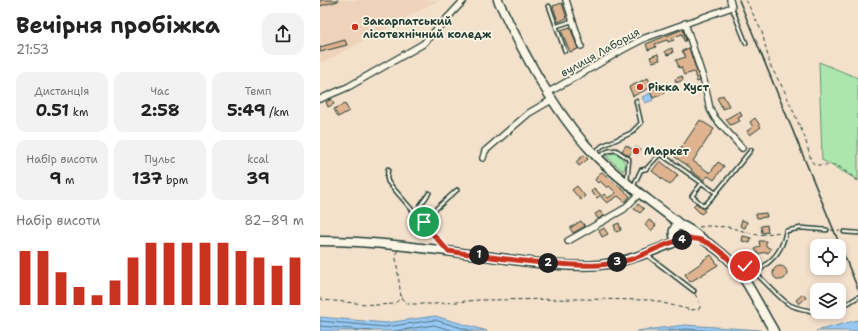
<!DOCTYPE html>
<html lang="uk">
<head>
<meta charset="utf-8">
<style>
  :root { --surface:#fff; --page:#f2f2f2; --text:#222; --muted:#767676; --accent:#c8321e }
  body { margin:0; font-family:"Shantell Sans",sans-serif; background:var(--page); color:var(--text); height:100vh; display:flex; flex-direction:column; font-size:15px; white-space:nowrap }
  * { box-sizing:border-box; margin:0 }
  p { font-size:13px; color:var(--muted) }
  .icon { flex:none; width:22px; height:22px; fill:none; stroke:currentColor; stroke-width:2; stroke-linecap:round; stroke-linejoin:round }
  .map { position:relative; flex:1; overflow:hidden }
  .details { display:flex; flex-direction:column; background:var(--surface); width:320px }
  .details>* { flex:none }
  .controls { position:absolute; left:490px; top:239px; display:grid; gap:8px }
  .controls a { display:grid; place-items:center; width:36px; height:36px; border-radius:8px; background:var(--surface); box-shadow:0 2px 6px #0003; font-size:20px }
  .pin { position:absolute; display:grid; place-items:center; width:34px; height:34px; color:#fff; margin:-17px; border:2px solid #fff; border-radius:50%; box-shadow:0 1px 4px #0007 }
  .km { position:absolute; width:20px; height:20px; margin:-10px; border-radius:50%; background:#222; color:#fff; font-size:11px; line-height:20px; text-align:center }
  .round { display:grid; place-items:center; flex:none; width:42px; height:42px; border-radius:12px; background:var(--page) }
  .summary { display:flex; align-items:center; justify-content:space-between; height:68px; padding:0 16px }
  h1 { font-size:22px; font-weight:700; line-height:30px }
  .figures { display:grid; grid-template-columns:repeat(3,1fr); gap:6px; height:68px; padding:4px 16px }
  .figures div { display:grid; align-content:center; border-radius:10px; background:var(--page); text-align:center }
  .figures b { font-size:17px; font-weight:700 }
  .figures small { font-size:11px; font-weight:400 }
  .figures p { font-size:11px }
  .chart { height:112px; padding:8px 16px }
  .chart p { display:flex; justify-content:space-between }
  .chart svg { width:100%; height:72px; margin-top:4px; stroke:var(--accent); stroke-width:6 }
  main { display:flex; flex:1; min-height:0 }
  .map>svg:first-child { display:block }
  .built { fill:#eed3ba }
  .green { fill:#abe7ad; stroke:#659270 }
  .water { fill:#98c8f4; stroke:#6890a7 }
  .lines { fill:none; stroke-linecap:round; stroke-linejoin:round }
  .shore { stroke:#4f7581; stroke-width:1 }
  .building { fill:#e0b390; stroke:#1f3d34 }
  .service-casing { stroke:#1f3d34; stroke-width:5.5 }
  .minor-casing { stroke:#1f3d34; stroke-width:8 }
  .secondary-casing { stroke:#1f3d34; stroke-width:11 }
  .primary-casing { stroke:#1f3d34; stroke-width:11 }
  .path { stroke:#1f3d34; stroke-width:1; stroke-dasharray:4 3; stroke-linecap:butt }
  .service { stroke:#fcf5e5; stroke-width:2.5 }
  .minor { stroke:#fcf5e5; stroke-width:5.5 }
  .secondary { stroke:#fcf5e5; stroke-width:8 }
  .primary { stroke:#fcf5e5; stroke-width:8 }
  .rail { stroke:#1f3d34; stroke-width:1.5 }
  .route-casing { stroke:#fff; stroke-width:8 }
  .route { stroke:#c8321e; stroke-width:5 }
  .poi-dot { fill:#c8321e; stroke:#fcf5e5; stroke-width:1.5 }
  .labels { text-anchor:middle; stroke-width:3.5; stroke-linejoin:round; paint-order:stroke }
  .poi-label { font-size:11px; font-weight:bold; fill:#1f3d34; stroke:#fcf5e5; text-anchor:start }
  .street-label { font-size:11px; fill:#1f3d34; stroke:#fcf5e5 }
</style>
</head>
<body>
<main>
<section class="details">
<div class="summary"><div><h1>Вечірня пробіжка</h1><p>21:53</p></div><a class="round"><svg class="icon" aria-label="share" viewBox="0 0 24 24"><path d="M12 15V3M7 8l5-5 5 5M5 13v7h14v-7"/></svg></a></div>
<div class="figures">
<div><p>Дистанція</p><b>0.51<small> km</small></b></div>
<div><p>Час</p><b>2:58</b></div>
<div><p>Темп</p><b>5:49<small> /km</small></b></div>
</div>
<div class="figures">
<div><p>Набір висоти</p><b>9<small> m</small></b></div>
<div><p>Пульс</p><b>137<small> bpm</small></b></div>
<div><p>kcal</p><b>39</b></div>
</div>
<div class="chart"><p><span>Набір висоти</span>82–89 m</p>
<svg viewBox="0 0 160 44" preserveAspectRatio="none"><path d="M5 44V11M15 44V11M25 44V24M35 44V33M45 44V38M55 44V29M65 44V15M75 44V6M85 44V6M95 44V6M105 44V6M115 44V6M125 44V11M135 44V15M145 44V20M155 44V15"/></svg>
</div>
</section>
<div class="map">
<svg width="538" height="331" viewBox="0 0 538 331">
  <rect width="100%" height="100%" fill="#f4e1cc"/>
  <filter id="ink" filterUnits="userSpaceOnUse"><feTurbulence type="fractalNoise" baseFrequency=".025" numOctaves="2"/><feDisplacementMap in="SourceGraphic" scale="8" xChannelSelector="R" yChannelSelector="G"/><feConvolveMatrix kernelMatrix="1 2 1 2 8 2 1 2 1" color-interpolation-filters="sRGB"/></filter>
  <g filter="url(#ink)">
    <polygon class="built" points="0,0 119,0 2,63 0,60"/>
    <g class="green">
      <polygon points="499,62 538,78 538,180 502,160"/>
      <path d="M293,153C300,153 303,159 306,165L303,171L286,156Z"/>
    </g>
    <g class="water">
      <polygon points="331,93 333,100 325,103 322,97"/>
      <polygon points="115,316 167,331 0,331 0,317 66,323"/>
      <polygon points="538,320 538,331 496,331 534,321"/>
      <polygon points="365,325 440,330 442,331 317,331"/>
    </g>
    <g class="lines">
      <g class="shore">
        <polyline points="0,321 65,327 115,320 152,331"/>
        <polyline points="0,326 51,331"/>
        <polyline points="75,331 114,325 134,331"/>
        <polyline points="348,331 365,329 396,331"/>
      </g>
    </g>
    <g class="building">
      <polygon points="0,0 18,0 18,1 0,6"/>
      <polygon points="242,3 247,18 238,22 233,6"/>
      <polygon points="250,27 258,49 250,52 241,30"/>
      <polygon points="363,29 366,41 364,41 362,34 352,38 354,40 348,42 347,40 335,44 336,47 328,50 326,44"/>
      <polygon points="25,40 27,45 0,52 0,47"/>
      <polygon points="352,48 353,53 347,55 345,51"/>
      <polygon points="369,48 380,81 377,82 374,72 364,75 361,67 359,68 356,60 366,57 362,51"/>
      <polygon points="338,54 340,60 332,62 330,57"/>
      <polygon points="362,76 363,80 356,83 355,79"/>
      <polygon points="328,78 332,87 313,96 309,87"/>
      <polygon points="341,85 345,93 333,98 330,91"/>
      <polygon points="403,95 409,106 403,109 397,98"/>
      <polygon points="12,99 14,104 8,107 6,102"/>
      <polygon points="25,104 29,111 18,117 14,109"/>
      <polygon points="420,111 422,116 418,118 420,121 410,125 406,119"/>
      <polygon points="435,118 441,127 430,135 427,131 433,127 430,122"/>
      <polygon points="380,120 394,129 373,161 390,173 398,162 404,166 394,180 388,176 384,180 371,171 372,169 355,157"/>
      <polygon points="306,145 313,150 315,147 321,150 317,155 312,151 309,156 302,151"/>
      <polygon points="264,155 268,159 259,166 256,162"/>
      <polygon points="340,161 358,175 350,185 332,171"/>
      <polygon points="282,172 310,196 305,202 298,196 287,203 281,197 284,194 288,198 296,193 289,186 287,188 280,181 278,183 275,180 279,174"/>
      <polygon points="257,186 265,196 261,200 252,190"/>
      <polygon points="274,188 281,195 277,198 271,192"/>
      <polygon points="376,203 385,211 381,214 373,206"/>
      <polygon points="318,204 324,209 320,213 314,209"/>
      <polygon points="280,211 284,216 278,219 275,214"/>
      <polygon points="446,213 447,217 437,218 436,214"/>
      <polygon points="329,220 336,225 331,231 325,225"/>
      <polygon points="422,220 427,222 425,228 420,226"/>
      <polygon points="261,221 265,226 253,233 250,228"/>
      <polygon points="299,223 301,230 296,232 294,225"/>
      <polygon points="447,225 448,232 442,233 441,226"/>
      <polygon points="284,228 288,234 282,237 279,231"/>
      <polygon points="423,236 431,238 430,243 422,241"/>
      <polygon points="439,241 446,241 446,246 451,249 448,253 446,252 438,254 435,249 440,246"/>
      <polygon points="391,255 398,265 370,282 365,274 384,261 383,260"/>
      <circle cx="460" cy="273" r="7"/>
      <polygon points="483,294 486,298 479,304 476,300"/>
    </g>
    <g class="lines">
      <defs>
        <g id="service">
          <polyline points="229,6 245,51"/>
          <polyline points="412,8 426,43"/>
          <polyline points="237,26 252,21"/>
          <polyline points="274,153 282,146 311,133 321,123 316,101"/>
          <polyline points="278,157 288,151 296,150 309,159 307,181"/>
          <polyline points="68,169 67,178 68,182 125,248"/>
          <polyline points="382,183 372,196 384,206 396,193"/>
          <polyline points="313,187 321,170 326,169 339,155 342,155 396,193 431,150"/>
          <path d="M96,214C98,206 105,200 109,193"/>
          <polyline points="104,224 108,216 137,190"/>
          <polyline points="524,232 538,233"/>
          <polyline points="327,255 374,291"/>
          <path d="M417,265L422,264C440,273 451,291 467,303C474,309 488,310 497,312"/>
          <path d="M436,273C452,260 462,253 466,231L481,228L507,230"/>
          <polyline points="519,307 530,302 538,297"/>
        </g>
        <g id="minor">
          <polyline points="246,0 261,46"/>
          <polyline points="365,23 384,81 390,109 395,118 422,148"/>
          <polyline points="229,92 278,64 302,50 325,38 412,7 410,0"/>
          <polyline points="0,99 28,87 103,44 144,0"/>
          <polyline points="163,158 165,151 209,113 233,99"/>
          <polyline points="248,241 304,209 320,193"/>
        </g>
        <path id="secondary" d="M178,0C202,51 237,117 277,157C303,183 334,203 362,226"/>
        <g id="primary">
          <path d="M364,227L367,230L366,237L360,240L355,238C352,232 354,224 362,226C368,227 375,234 380,237C390,245 401,251 409,260C428,280 440,308 454,331"/>
          <path d="M0,241C60,241 119,250 179,258C211,262 246,268 279,265C308,262 333,251 360,240"/>
        </g>
      </defs>
      <use href="#service" class="service-casing"/>
      <use href="#minor" class="minor-casing"/>
      <use href="#secondary" class="secondary-casing"/>
      <use href="#primary" class="primary-casing"/>
      <g class="path">
        <polyline points="426,0 442,32 450,65 464,90 485,138 491,160 493,163 497,165 515,165 521,168 538,181"/>
        <polyline points="379,227 388,226 408,227 438,235 461,232"/>
        <polyline points="511,230 520,231"/>
        <polyline points="77,251 76,258 81,297"/>
        <polyline points="0,298 3,300 57,305 74,304 81,298 88,304 114,304 159,300 262,299 331,300 371,310 379,309 381,305 375,294"/>
      </g>
      <use href="#service" class="service"/>
      <use href="#minor" class="minor"/>
      <use href="#secondary" class="secondary"/>
      <use href="#primary" class="primary"/>
      <polyline class="rail" points="419,0 538,289"/>
    </g>
  </g>
  <g class="lines" filter="url(#ink)">
    <defs>
      <path id="route" d="M104,222V224L128,251C164,256 201,262 237,264C251,265 265,266 279,265C290,264 302,262 312,259C331,252 356,237 376,239C391,241 405,255 415,266L422,264L425,266"/>
    </defs>
    <use href="#route" class="route-casing"/>
    <use href="#route" class="route"/>
  </g>
  <g class="poi-dot">
    <circle cx="35" cy="27" r="4"/>
    <circle cx="320" cy="87" r="4"/>
    <circle cx="316" cy="151" r="4"/>
  </g>
  <g class="labels">
    <g class="poi-label">
      <text x="43" y="25">Закарпатський<tspan x="43" dy="13">лісотехнічний коледж</tspan></text>
      <text x="328" y="91">Рікка Хуст</text>
      <text x="324" y="155">Маркет</text>
    </g>
    <g class="street-label">
      <text transform="translate(280 52) rotate(-29)" y="4">вулиця Лаборця</text>
    </g>
  </g>
</svg>
<div class="controls">
<a><svg class="icon" aria-label="locate" viewBox="0 0 24 24"><circle cx="12" cy="12" r="6"/><path d="M12 2v4M12 18v4M2 12h4M18 12h4"/></svg></a>
<a><svg class="icon" aria-label="layers" viewBox="0 0 24 24"><path d="M12 4l9 5-9 5-9-5zM3 14l9 5 9-5"/></svg></a>
</div>
<div class="pin" style="left:104px;top:222px;background:#1e9e55"><svg class="icon" aria-label="arrive" viewBox="0 0 24 24"><path d="M6 21V4h12l-3 4 3 4H6"/></svg></div>
<div class="pin" style="left:425px;top:266px;background:#d93025"><svg class="icon" aria-label="check" viewBox="0 0 24 24"><path d="M5 12l5 5 9-10"/></svg></div>
<b class="km" style="left:159px;top:255px">1</b>
<b class="km" style="left:228px;top:263px">2</b>
<b class="km" style="left:297px;top:262px">3</b>
<b class="km" style="left:362px;top:240px">4</b>
</div>
</main>
</body>
</html>
